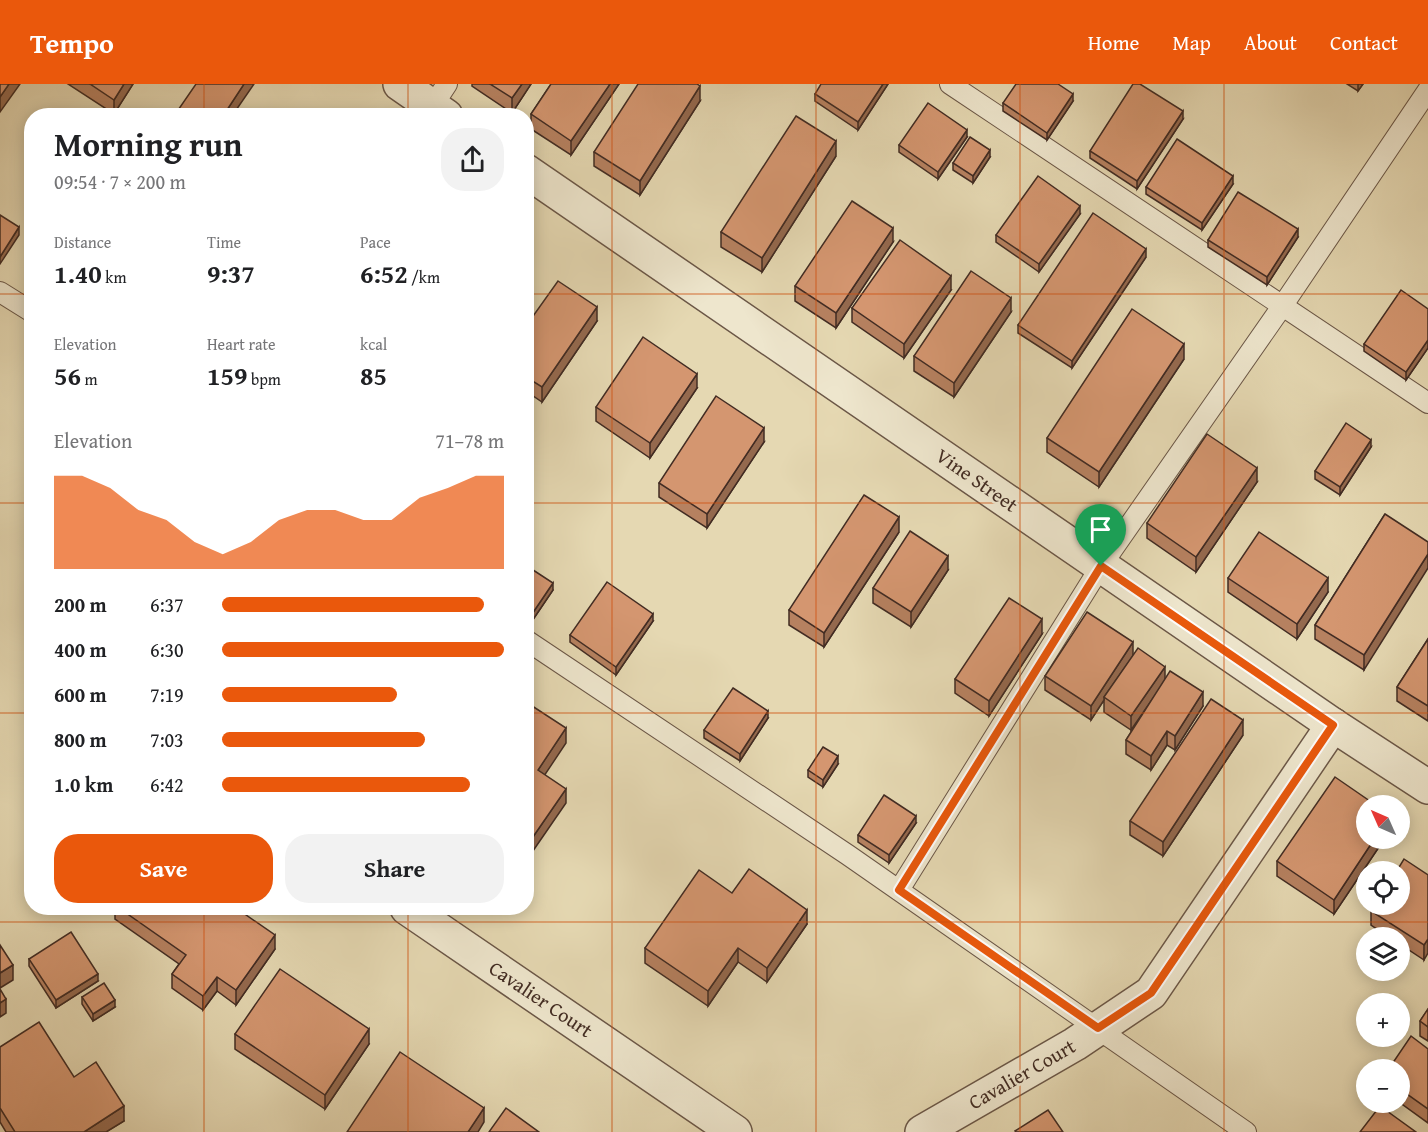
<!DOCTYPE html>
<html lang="en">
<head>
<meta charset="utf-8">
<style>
  :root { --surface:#fff; --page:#f2f2f2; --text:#202124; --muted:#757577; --accent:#ea580c }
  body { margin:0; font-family:"Gentium Book Plus",serif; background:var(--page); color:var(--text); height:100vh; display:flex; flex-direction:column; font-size:22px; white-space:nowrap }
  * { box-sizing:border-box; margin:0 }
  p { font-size:20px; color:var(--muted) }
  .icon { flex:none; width:33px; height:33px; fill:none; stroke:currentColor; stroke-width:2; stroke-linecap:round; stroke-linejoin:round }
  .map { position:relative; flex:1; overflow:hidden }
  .panel { position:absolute; left:24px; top:24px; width:510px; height:807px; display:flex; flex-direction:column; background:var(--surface); border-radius:24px; box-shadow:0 3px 15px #0003 }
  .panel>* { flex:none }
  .needle { width:39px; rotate:315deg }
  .tools { position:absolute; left:1356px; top:711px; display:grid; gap:12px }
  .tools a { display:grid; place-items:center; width:54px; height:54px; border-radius:50%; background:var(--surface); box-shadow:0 3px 15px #0003; font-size:30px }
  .pin { position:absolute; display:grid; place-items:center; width:51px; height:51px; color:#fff; margin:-62px -26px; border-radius:50% 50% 50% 0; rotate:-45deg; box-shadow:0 0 6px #0007 }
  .pin .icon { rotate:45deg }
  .round { display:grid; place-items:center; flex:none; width:63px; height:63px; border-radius:24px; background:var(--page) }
  .head { display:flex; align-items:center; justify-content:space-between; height:102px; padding:0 30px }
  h1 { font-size:33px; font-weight:700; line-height:45px }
  .stats { display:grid; grid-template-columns:repeat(3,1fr); gap:9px; height:102px; padding:6px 30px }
  .stats div { display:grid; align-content:center }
  .stats b { font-size:26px; font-weight:700 }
  .stats small { font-size:16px; font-weight:400 }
  .stats p { font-size:16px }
  .chart { height:168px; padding:12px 30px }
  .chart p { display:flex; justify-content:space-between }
  .chart svg { width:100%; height:108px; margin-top:6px; fill:var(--accent); opacity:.7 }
  .action { display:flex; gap:12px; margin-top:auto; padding:12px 30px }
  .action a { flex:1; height:69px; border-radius:24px; background:var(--accent); color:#fff; font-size:24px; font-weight:700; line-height:69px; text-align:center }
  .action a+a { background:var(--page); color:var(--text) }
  ul { padding:0 30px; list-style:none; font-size:20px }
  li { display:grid; grid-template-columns:96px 72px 1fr; align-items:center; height:45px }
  li i { height:15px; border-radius:8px; background:var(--accent) }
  header { display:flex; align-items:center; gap:36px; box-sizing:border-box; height:84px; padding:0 30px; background:var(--accent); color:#fff }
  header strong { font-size:28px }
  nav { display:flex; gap:33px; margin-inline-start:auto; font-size:21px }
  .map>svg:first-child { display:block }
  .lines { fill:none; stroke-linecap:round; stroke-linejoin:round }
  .lane-casing { stroke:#6b5747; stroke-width:22 }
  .street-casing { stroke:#6b5747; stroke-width:36 }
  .lane { stroke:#eee6cd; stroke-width:20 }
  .street { stroke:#eee6cd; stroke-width:33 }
  .wall { fill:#b68160; stroke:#422c23; stroke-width:1.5 }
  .shaded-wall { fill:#94694e; stroke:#422c23; stroke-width:1.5 }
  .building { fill:#d49670; stroke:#422c23; stroke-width:1.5 }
  .route-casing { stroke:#fff; stroke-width:12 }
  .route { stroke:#ea580c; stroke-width:8 }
  .grid { fill:none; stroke:#cf520f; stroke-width:1.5; stroke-opacity:0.55 }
  .labels { text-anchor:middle; stroke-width:5; stroke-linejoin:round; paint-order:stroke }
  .street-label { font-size:20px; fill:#422c23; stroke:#eee6cd }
</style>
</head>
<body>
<header>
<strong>Tempo</strong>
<nav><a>Home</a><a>Map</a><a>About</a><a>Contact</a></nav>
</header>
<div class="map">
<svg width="1428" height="1048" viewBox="0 0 1428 1048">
  <rect width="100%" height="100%" fill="#e5d8b2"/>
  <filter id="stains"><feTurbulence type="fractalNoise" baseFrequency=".00333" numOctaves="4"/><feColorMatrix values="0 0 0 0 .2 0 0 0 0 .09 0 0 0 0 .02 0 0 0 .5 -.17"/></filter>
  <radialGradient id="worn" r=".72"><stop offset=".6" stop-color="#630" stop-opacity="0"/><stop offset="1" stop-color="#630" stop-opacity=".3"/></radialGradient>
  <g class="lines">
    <defs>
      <g id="lane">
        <polyline points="950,0 1428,319"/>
        <polyline points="428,29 447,0"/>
        <polyline points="0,208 32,228"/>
        <polyline points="526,556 848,771 1246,1048"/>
        <polyline points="899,806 1101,482 1283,221 1428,6"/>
      </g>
      <g id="street">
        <polyline points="400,0 446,32"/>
        <polyline points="526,87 1333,641 1428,703"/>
        <polyline points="407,824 735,1048"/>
        <polyline points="922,1048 1075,960 1151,909 1333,641"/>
      </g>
    </defs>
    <use href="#lane" class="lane-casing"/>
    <use href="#street" class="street-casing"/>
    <use href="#lane" class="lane"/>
    <use href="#street" class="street"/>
  </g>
  <g class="wall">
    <polygon points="68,0 133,0 114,30"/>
    <polygon points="472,0 531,0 512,29 472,2"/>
    <polygon points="551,0 619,0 571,71 531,45 531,30"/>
    <polygon points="888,0 858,46 815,17 815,10"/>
    <polygon points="1347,0 1363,0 1358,7"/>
    <polygon points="700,17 640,111 594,82 594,68"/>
    <polygon points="1073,17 1047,56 1003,27 1003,19"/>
    <polygon points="1183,35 1137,105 1090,74 1090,67"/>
    <polygon points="967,53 938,95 899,68 899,61"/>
    <polygon points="836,72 762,188 721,163 721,148"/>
    <polygon points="990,73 973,99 953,86 953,79"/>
    <polygon points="1233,100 1202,146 1146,110 1146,103"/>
    <polygon points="1080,130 1039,188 996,158 996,151"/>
    <polygon points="1298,153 1267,201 1208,163 1208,156"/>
    <polygon points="893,158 836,244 795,217 795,202"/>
    <polygon points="1146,173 1072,284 1018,249 1018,241"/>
    <polygon points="951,206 904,274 852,238 852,224"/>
    <polygon points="1428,225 1428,264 1406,296 1364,267 1364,260"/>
    <polygon points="1011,228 954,313 914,287 914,272"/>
    <polygon points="597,237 542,318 526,307 526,242"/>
    <polygon points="1184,275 1099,403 1047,368 1047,354"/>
    <polygon points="697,304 650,374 596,337 596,323"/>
    <polygon points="764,358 707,444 659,413 659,399"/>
    <polygon points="1371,363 1340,411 1315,395 1315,387"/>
    <polygon points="1257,398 1196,488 1147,454 1147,439"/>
    <polygon points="1385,430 1364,586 1315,555 1315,541"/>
    <polygon points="899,448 824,563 789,541 789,526"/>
    <polygon points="948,486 911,543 873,519 873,504"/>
    <polygon points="526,490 553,506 530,540 526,538"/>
    <polygon points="1228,494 1328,508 1297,555 1228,508"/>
    <polygon points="653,537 616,591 570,558 570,551"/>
    <polygon points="1042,550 989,632 955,609 955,595"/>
    <polygon points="1428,555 1428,637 1397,617 1397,603"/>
    <polygon points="1133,572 1203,622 1175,666 1167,661 1151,686 1126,670 1126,656 1142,631 1131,646 1104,628 1104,616 1091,636 1045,606 1045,592"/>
    <polygon points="768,634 740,677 704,654 704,646"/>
    <polygon points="1243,651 1163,772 1130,751 1130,737"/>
    <polygon points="838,680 823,703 808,693 808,686"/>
    <polygon points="916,739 889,779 858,758 858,751"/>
    <polygon points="1366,754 1385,754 1334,830 1277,792 1277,777"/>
    <polygon points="1428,791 1424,876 1400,860 1400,854 1390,854 1371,841 1371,827"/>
    <polygon points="732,809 807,840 767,898 738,878 708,922 645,879 645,864"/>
    <polygon points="115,824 236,824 275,865 236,921 217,907 203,926 172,904 172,890 179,880 115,835"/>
    <polygon points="29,875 98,897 56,924 29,882"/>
    <polygon points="82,913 115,923 93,937 82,920"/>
    <polygon points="1428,925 1428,957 1420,952 1420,937"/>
    <polygon points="235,950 369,960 325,1025 235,965"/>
    <polygon points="0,963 74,993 124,1037 106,1048 6,1048 0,1038"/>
    <polygon points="1428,965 1428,1039 1399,1018 1400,1018 1400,986"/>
  </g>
  <g class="shaded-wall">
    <polygon points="9,0 20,0 0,28 0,13"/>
    <polygon points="124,0 133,0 114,30 114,16"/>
    <polygon points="244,0 254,0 232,32 223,32"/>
    <polygon points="522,0 531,0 512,29 512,14"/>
    <polygon points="610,0 619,0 571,71 571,57"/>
    <polygon points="883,0 888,0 858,46 858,38"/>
    <polygon points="1358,0 1363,0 1358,7"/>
    <polygon points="700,2 700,17 640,111 640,97"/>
    <polygon points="1073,10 1073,17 1047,56 1047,49"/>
    <polygon points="1183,27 1183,35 1137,105 1137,97"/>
    <polygon points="967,46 967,53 938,95 938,88"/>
    <polygon points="836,57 836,72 762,188 762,174"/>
    <polygon points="990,66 990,73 973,99 973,92"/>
    <polygon points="1233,92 1233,100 1202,146 1202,139"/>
    <polygon points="1080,122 1080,130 1039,188 1039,180"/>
    <polygon points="19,143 19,151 0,180 0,173"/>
    <polygon points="893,144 893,158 836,244 836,229"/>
    <polygon points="1298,145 1298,153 1267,201 1267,193"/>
    <polygon points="1146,165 1146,173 1072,284 1072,277"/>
    <polygon points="527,174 527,188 526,190 526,175"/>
    <polygon points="951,192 951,206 904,274 904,260"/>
    <polygon points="1011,214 1011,228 954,313 954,299"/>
    <polygon points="597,223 597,237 542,318 542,303"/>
    <polygon points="1428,256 1428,264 1406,296 1406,288"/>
    <polygon points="1184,260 1184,275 1099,403 1099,388"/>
    <polygon points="697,290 697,304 650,374 650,359"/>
    <polygon points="764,344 764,358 707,444 707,430"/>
    <polygon points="1371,356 1371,363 1340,411 1340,403"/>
    <polygon points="1257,384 1257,398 1196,488 1196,473"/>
    <polygon points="899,433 899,448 824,563 824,549"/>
    <polygon points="1428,470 1428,484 1364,586 1364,571"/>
    <polygon points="948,472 948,486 911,543 911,528"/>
    <polygon points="1328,494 1328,508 1297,555 1297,540"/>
    <polygon points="553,499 553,506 530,540 530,533"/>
    <polygon points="653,530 653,537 616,591 616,583"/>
    <polygon points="1042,535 1042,550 989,632 989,617"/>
    <polygon points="1133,558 1133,572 1104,613 1104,616 1091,636 1091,622"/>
    <polygon points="1165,583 1165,597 1131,646 1131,632"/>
    <polygon points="1203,608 1203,622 1175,666 1175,652"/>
    <polygon points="768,627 768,634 740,677 740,670"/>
    <polygon points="1243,636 1243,651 1163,772 1163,758"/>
    <polygon points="566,644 566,659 538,701 538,686"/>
    <polygon points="1167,647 1167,661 1151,686 1151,672"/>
    <polygon points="838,672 838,680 823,703 823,696"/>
    <polygon points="566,705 566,719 526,777 526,763"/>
    <polygon points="916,732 916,739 889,779 889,771"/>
    <polygon points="1375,754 1385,754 1334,830 1334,816"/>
    <polygon points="807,826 807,840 767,898 767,884"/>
    <polygon points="275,851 275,865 236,921 236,906"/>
    <polygon points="1428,855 1428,869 1424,876 1424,861"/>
    <polygon points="738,864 738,878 708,922 708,907"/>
    <polygon points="13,881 13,896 0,904 0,889"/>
    <polygon points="98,890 98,897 56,924 56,916"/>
    <polygon points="217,893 217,907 203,926 203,912"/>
    <polygon points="6,915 6,929 0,933 0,919"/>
    <polygon points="115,916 115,923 93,937 93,930"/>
    <polygon points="369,945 369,960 325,1025 325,1011"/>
    <polygon points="124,1022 124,1037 106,1048 84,1048"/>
    <polygon points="484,1024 484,1038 478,1048 468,1048"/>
  </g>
  <g class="building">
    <polygon points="0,0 9,0 0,13"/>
    <polygon points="90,0 124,0 114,16"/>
    <polygon points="196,0 244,0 223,32 174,32"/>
    <polygon points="490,0 522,0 512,14"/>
    <polygon points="551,0 610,0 571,57 531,30"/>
    <polygon points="638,0 697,0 700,2 640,97 594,68"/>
    <polygon points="821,0 883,0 858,38 815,10"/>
    <polygon points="1016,0 1058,0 1073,10 1047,49 1003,19"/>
    <polygon points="1133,0 1140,0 1183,27 1137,97 1090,67"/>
    <polygon points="928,19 967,46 938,88 899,61"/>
    <polygon points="796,32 836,57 762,174 721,148"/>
    <polygon points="970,53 990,66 973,92 953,79"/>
    <polygon points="1177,55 1233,92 1202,139 1146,103"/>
    <polygon points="1038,92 1080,122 1039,180 996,151"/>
    <polygon points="1238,108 1298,145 1267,193 1208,156"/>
    <polygon points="852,117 893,144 836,229 795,202"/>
    <polygon points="1093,129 1146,165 1072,277 1018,241"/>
    <polygon points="0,131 19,143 0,173"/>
    <polygon points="900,156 951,192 904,260 852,224"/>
    <polygon points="971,187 1011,214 954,299 914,272"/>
    <polygon points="558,197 597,223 542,303 526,293 526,242"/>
    <polygon points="1401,206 1428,225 1428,256 1406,288 1364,260"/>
    <polygon points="1132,225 1184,260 1099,388 1047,354"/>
    <polygon points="643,253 697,290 650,359 596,323"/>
    <polygon points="716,312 764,344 707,430 659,399"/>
    <polygon points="1346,339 1371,356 1340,403 1315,387"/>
    <polygon points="1207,350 1257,384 1196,473 1147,439"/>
    <polygon points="864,411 899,433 824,549 789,526"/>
    <polygon points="1385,430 1428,458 1428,470 1364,571 1315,541"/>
    <polygon points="910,447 948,472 911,528 873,504"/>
    <polygon points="1259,448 1328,494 1297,540 1228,494"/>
    <polygon points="530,484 553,499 530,533 526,530 526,490"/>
    <polygon points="607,498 653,530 616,583 570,551"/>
    <polygon points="1009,514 1042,535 989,617 955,595"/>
    <polygon points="1087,528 1133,558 1091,622 1045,592"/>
    <polygon points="1428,555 1428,622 1397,603"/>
    <polygon points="1138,564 1165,583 1131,632 1104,613"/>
    <polygon points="1170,587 1203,608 1175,652 1167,647 1151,672 1126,656"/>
    <polygon points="733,604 768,627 740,670 704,646"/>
    <polygon points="1211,615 1243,636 1163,758 1130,737"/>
    <polygon points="526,618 566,644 538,686 566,705 526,763"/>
    <polygon points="823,663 838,672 823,696 808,686"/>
    <polygon points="1335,693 1377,722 1366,722 1366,754 1375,754 1334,816 1277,777"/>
    <polygon points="884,711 916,732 889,771 858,751"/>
    <polygon points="1404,775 1428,791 1428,855 1424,861 1371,827 1375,820 1400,820 1400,788 1396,788"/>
    <polygon points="749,785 807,826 767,884 738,864 708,907 645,864 699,786 732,809"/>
    <polygon points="119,824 236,824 275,851 236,906 217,893 203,912 172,890 186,871"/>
    <polygon points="71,848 98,890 56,916 29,875"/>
    <polygon points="0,861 13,881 0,889"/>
    <polygon points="280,885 369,945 325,1011 235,950"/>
    <polygon points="104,899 115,916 93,930 82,913"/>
    <polygon points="0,905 6,915 0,919"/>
    <polygon points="1428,925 1428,943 1420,937"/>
    <polygon points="39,938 74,993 96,978 124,1022 84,1048 15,1048 0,1024 0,963"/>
    <polygon points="1411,952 1428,965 1428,1025 1400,1005 1400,986 1388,986"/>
    <polygon points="400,968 484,1024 468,1048 347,1048"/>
    <polygon points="1380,1022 1416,1048 1360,1048"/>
    <polygon points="506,1024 539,1048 489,1048"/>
    <polygon points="1048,1026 1063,1048 1016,1048 1015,1047"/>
  </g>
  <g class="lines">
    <defs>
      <polygon id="route" points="1101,482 1333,641 1151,909 1098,944 899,806"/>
    </defs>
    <use href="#route" class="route-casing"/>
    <use href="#route" class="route"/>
  </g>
  <path class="grid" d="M204,0V32M408,0V32M612,0V1048M816,0V1048M1020,0V1048M1224,0V1048M0,210H32M526,210H1428M0,419H32M526,419H1428M0,629H32M526,629H1428M204,824V1048M408,824V1048M0,838H1428"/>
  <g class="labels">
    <g class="street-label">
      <text transform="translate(977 396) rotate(35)" y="7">Vine Street</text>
      <text transform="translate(541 915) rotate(34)" y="7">Cavalier Court</text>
      <text transform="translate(1022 990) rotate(-30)" y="7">Cavalier Court</text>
    </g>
  </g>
  <rect width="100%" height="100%" filter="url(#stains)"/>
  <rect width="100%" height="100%" fill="url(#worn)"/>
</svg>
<div class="tools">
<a><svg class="needle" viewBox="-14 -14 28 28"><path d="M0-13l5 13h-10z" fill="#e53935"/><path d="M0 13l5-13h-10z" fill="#757577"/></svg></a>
<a><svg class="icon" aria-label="locate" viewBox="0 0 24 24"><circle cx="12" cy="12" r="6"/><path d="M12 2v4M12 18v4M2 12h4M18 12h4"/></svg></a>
<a><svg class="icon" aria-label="layers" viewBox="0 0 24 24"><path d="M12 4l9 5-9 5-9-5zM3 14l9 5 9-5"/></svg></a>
<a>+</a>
<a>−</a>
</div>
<div class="pin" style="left:1101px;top:482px;background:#1e9e55"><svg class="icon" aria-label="arrive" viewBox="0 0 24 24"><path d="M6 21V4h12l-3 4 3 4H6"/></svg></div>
<section class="panel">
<div class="head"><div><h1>Morning run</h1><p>09:54 · 7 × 200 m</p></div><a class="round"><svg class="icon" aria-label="share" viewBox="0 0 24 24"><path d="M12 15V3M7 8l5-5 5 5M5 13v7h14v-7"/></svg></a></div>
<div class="stats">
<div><p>Distance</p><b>1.40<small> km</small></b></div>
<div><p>Time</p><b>9:37</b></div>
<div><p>Pace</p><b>6:52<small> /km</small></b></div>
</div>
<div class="stats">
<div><p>Elevation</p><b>56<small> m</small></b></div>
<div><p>Heart rate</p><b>159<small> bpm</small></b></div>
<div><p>kcal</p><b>85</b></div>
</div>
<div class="chart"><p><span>Elevation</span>71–78 m</p>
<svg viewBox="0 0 160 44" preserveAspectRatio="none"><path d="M0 44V6L10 6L20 11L30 20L40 24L50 33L60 38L70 33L80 24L90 20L100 20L110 24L120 24L130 15L140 11L150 6L160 6V44z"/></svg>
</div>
<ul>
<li><b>200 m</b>6:37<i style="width:93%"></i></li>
<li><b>400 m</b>6:30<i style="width:100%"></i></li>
<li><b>600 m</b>7:19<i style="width:62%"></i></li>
<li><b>800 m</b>7:03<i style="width:72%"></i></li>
<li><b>1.0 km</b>6:42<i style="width:88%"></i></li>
</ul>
<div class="action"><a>Save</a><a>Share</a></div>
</section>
</div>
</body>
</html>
